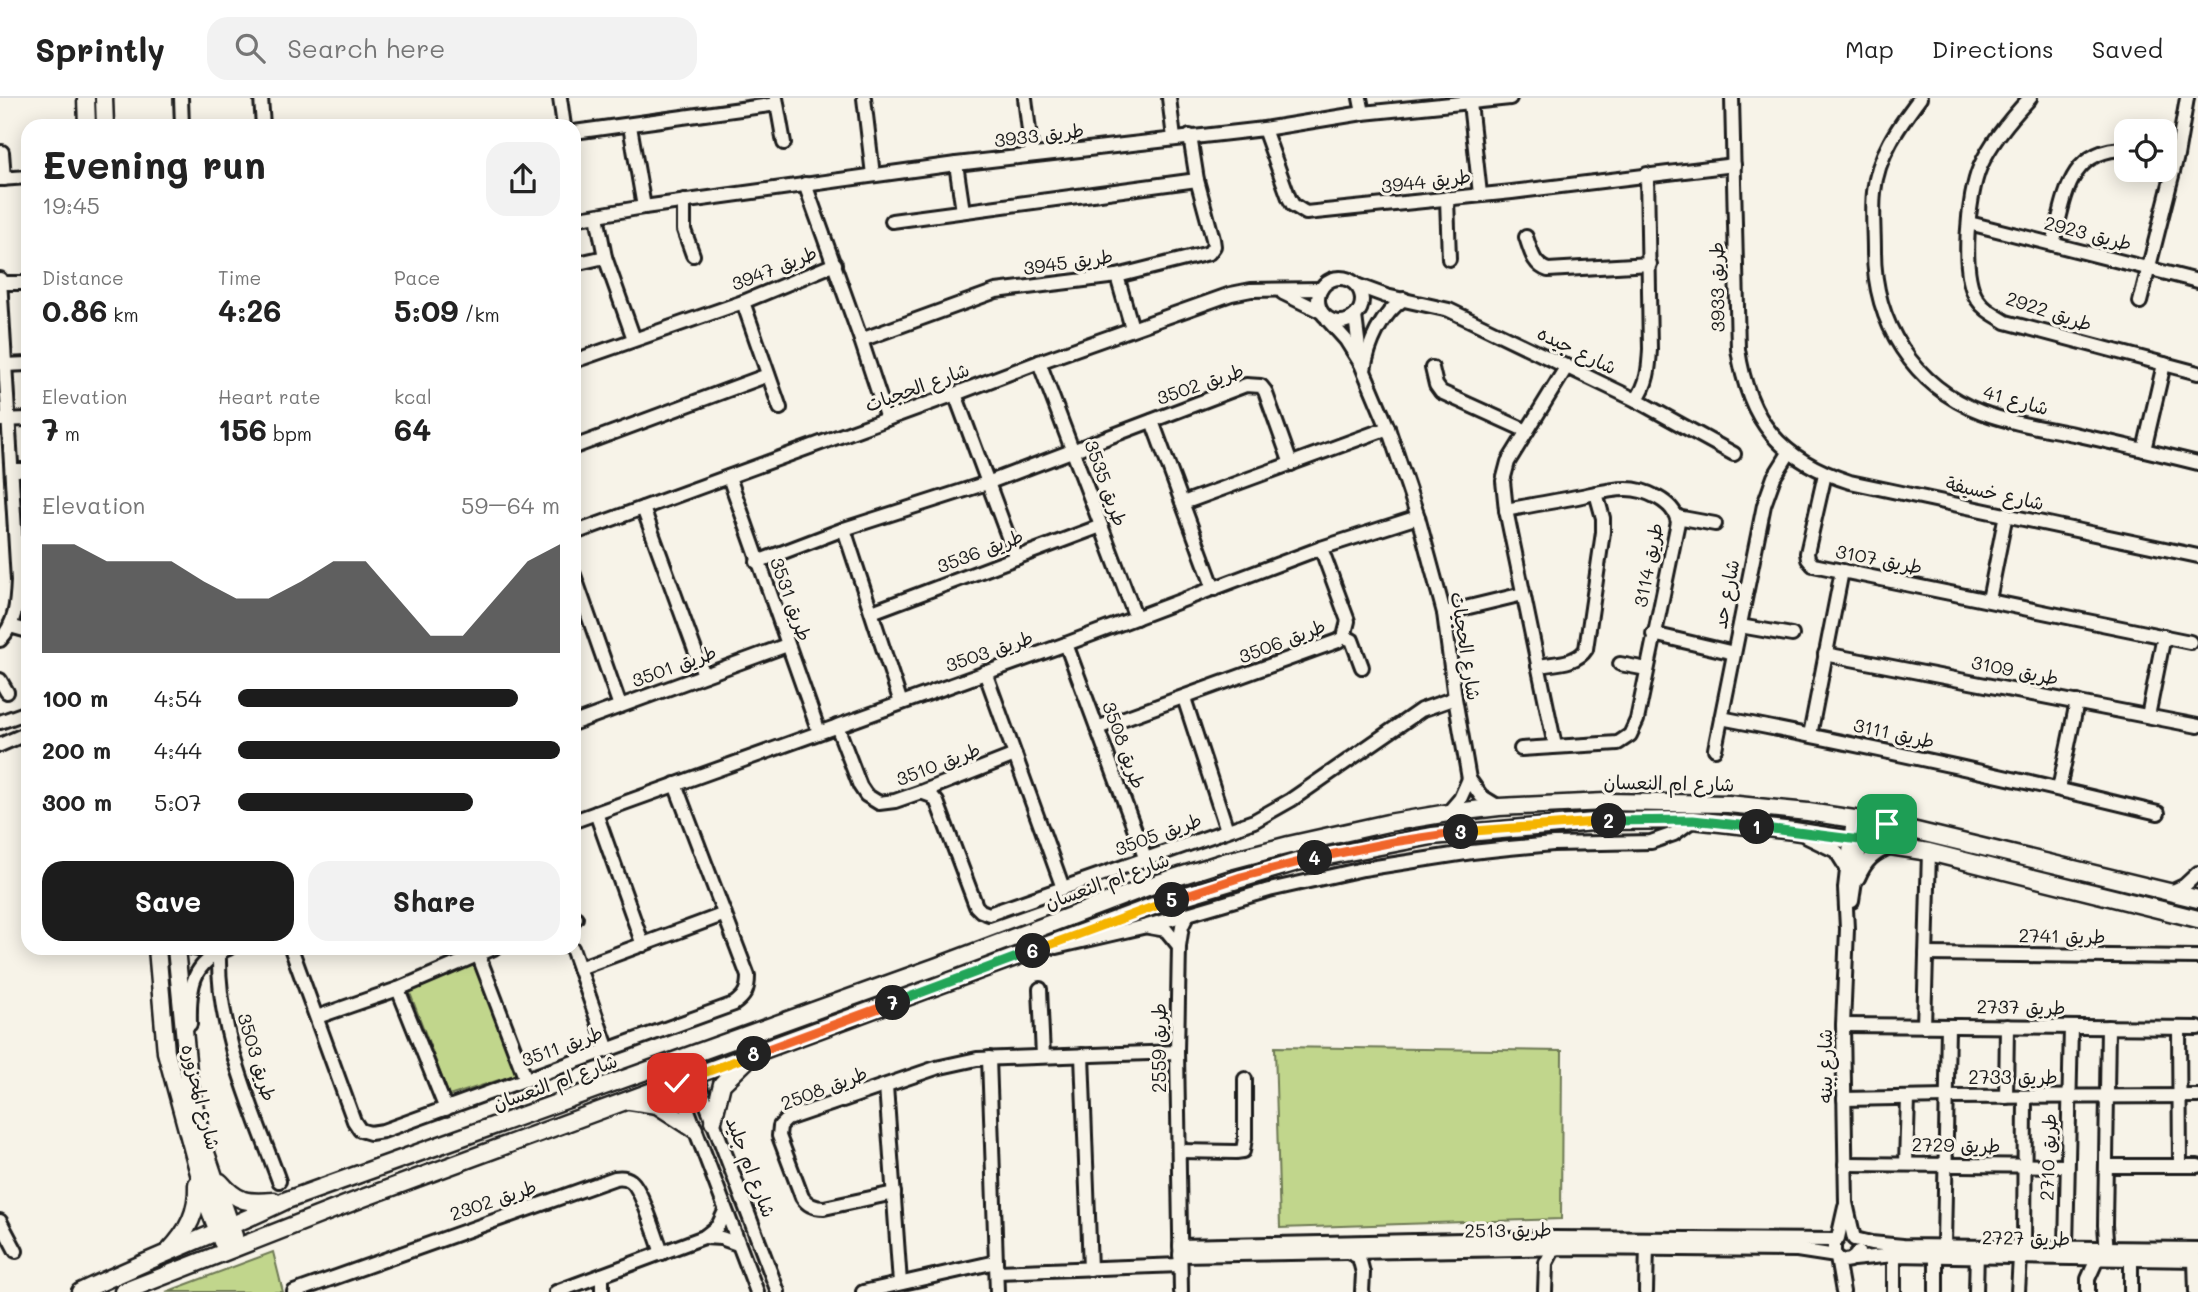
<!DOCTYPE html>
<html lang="en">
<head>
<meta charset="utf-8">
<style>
  :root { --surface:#fff; --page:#f2f2f2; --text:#222; --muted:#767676; --line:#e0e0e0; --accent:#1c1c1c }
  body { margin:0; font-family:Mali,"Playpen Sans Arabic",sans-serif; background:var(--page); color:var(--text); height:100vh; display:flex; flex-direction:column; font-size:26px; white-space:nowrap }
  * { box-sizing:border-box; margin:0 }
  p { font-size:23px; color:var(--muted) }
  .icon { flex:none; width:38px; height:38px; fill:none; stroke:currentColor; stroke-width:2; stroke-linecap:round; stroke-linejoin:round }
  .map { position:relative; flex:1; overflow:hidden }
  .details { position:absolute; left:21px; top:21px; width:560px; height:836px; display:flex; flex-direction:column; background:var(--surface); border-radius:21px; box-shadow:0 4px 18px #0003 }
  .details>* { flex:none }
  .tools { position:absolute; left:2114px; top:21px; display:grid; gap:14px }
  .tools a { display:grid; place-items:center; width:63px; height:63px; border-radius:14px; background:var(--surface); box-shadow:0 4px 18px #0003; font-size:35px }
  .pin { position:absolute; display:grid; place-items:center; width:60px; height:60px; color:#fff; margin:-30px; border-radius:14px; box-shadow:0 4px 10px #0006 }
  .km { position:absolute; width:35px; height:35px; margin:-18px; border-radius:50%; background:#222; color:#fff; font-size:19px; line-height:35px; text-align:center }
  .round { display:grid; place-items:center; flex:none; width:74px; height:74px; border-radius:21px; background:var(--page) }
  .summary { display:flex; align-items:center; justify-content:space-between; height:119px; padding:0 21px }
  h1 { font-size:38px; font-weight:800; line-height:52px }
  .metrics { display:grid; grid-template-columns:repeat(3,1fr); gap:10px; height:119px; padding:7px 21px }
  .metrics div { display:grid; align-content:center }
  .metrics b { font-size:30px; font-weight:800 }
  .metrics small { font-size:19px; font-weight:400 }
  .metrics p { font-size:19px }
  .chart { height:196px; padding:14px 21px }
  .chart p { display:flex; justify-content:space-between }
  .chart svg { width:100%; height:126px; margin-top:7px; fill:var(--accent); opacity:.7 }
  .button { display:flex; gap:14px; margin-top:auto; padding:14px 21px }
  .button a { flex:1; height:80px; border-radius:21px; background:var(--accent); color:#fff; font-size:28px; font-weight:800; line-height:80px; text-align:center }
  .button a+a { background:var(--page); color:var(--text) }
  ul { padding:0 21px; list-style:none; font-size:23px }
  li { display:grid; grid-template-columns:112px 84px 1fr; align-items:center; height:52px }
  li i { height:18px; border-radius:9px; background:var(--accent) }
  header { display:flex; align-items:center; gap:42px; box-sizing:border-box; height:98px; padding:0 35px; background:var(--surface); border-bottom:2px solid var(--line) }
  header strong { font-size:33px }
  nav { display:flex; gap:38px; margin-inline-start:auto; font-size:24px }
  .search { width:490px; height:63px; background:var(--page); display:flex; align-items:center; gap:18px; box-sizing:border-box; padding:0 24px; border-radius:21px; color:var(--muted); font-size:26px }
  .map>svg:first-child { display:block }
  .green { fill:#c1d68c; stroke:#6e7954; stroke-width:2 }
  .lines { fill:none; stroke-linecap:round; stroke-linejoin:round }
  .minor-casing { stroke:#1c1c1c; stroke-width:18 }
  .major-casing { stroke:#1c1c1c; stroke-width:21 }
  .minor { stroke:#f7f3e8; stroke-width:12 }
  .major { stroke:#f7f3e8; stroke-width:16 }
  .split-1-casing { stroke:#fff; stroke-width:14 }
  .split-2-casing { stroke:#fff; stroke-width:14 }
  .split-3-casing { stroke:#fff; stroke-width:14 }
  .split-4-casing { stroke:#fff; stroke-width:14 }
  .split-5-casing { stroke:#fff; stroke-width:14 }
  .split-6-casing { stroke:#fff; stroke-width:14 }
  .split-7-casing { stroke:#fff; stroke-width:14 }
  .split-8-casing { stroke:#fff; stroke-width:14 }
  .split-9-casing { stroke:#fff; stroke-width:14 }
  .split-1 { stroke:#22a559; stroke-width:9 }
  .split-2 { stroke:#22a559; stroke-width:9 }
  .split-3 { stroke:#f5b400; stroke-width:9 }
  .split-4 { stroke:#f0652b; stroke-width:9 }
  .split-5 { stroke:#f0652b; stroke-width:9 }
  .split-6 { stroke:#f5b400; stroke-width:9 }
  .split-7 { stroke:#22a559; stroke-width:9 }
  .split-8 { stroke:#f0652b; stroke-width:9 }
  .split-9 { stroke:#f5b400; stroke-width:9 }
  .labels { text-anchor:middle; stroke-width:6; stroke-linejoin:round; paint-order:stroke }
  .street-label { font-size:19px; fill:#1c1c1c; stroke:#f7f3e8 }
</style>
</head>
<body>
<header>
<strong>Sprintly</strong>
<div class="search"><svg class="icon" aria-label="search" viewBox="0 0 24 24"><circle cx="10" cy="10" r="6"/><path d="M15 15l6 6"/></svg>Search here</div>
<nav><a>Map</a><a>Directions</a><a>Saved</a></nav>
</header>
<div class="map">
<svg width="2198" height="1194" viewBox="0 0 2198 1194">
  <rect width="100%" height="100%" fill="#f7f3e8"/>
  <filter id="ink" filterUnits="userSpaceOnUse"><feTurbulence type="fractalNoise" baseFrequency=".0143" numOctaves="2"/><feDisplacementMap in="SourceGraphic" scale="14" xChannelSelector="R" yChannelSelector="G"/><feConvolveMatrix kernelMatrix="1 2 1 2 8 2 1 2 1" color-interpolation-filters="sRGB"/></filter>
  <g filter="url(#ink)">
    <g class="green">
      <polygon points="475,862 518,976 449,998 407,887"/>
      <polygon points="1275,949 1562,953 1561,1121 1280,1130"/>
      <polygon points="273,1154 283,1194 166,1194"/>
    </g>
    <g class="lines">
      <defs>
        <g id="minor">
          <polyline points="181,0 182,28"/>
          <polyline points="261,0 263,28"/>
          <polyline points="560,0 564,28"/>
          <polyline points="776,0 784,45"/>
          <polyline points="864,0 873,77"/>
          <polyline points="1025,0 1032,57"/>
          <polyline points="1169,0 1174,40"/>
          <polyline points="1360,0 1363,15"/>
          <path d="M1732,0L1738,251C1748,322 1780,362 1850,384L2198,458"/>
          <path d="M1920,0C1899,28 1877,58 1874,94C1872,113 1874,133 1874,153C1874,224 1913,288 1981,314C2010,325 2043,330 2074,336C2115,345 2157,355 2198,365"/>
          <path d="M2030,0C2011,20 1991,44 1980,69C1968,97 1960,175 1977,201C1984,212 1995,217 2006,224L2198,275"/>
          <polyline points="1470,5 1480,96"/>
          <polyline points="630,28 644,109"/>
          <polyline points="1264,31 1289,100 1293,107 1306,115 1512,94 1734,67"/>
          <polyline points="574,34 777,6"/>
          <polyline points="2,54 4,81"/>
          <polyline points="956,66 963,113"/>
          <polyline points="0,81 28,79"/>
          <polyline points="805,86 861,242 887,321"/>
          <polyline points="1447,100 1449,161"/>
          <polyline points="684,103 684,132 693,157"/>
          <polyline points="597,118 605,159 634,241"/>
          <polyline points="574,121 644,109 956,66 1264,31 1363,15 1510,0"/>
          <polyline points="892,123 1197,82"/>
          <polyline points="1969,125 2198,183"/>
          <path d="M1526,139C1531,153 1533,167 1548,172L1650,166"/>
          <path d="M2053,146C2065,101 2067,51 2126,51"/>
          <polyline points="574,166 605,159"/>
          <polyline points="1117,178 1132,230"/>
          <circle cx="1340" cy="202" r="22"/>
          <path d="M0,181L18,483C17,505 16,525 0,542"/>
          <polyline points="0,185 28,185"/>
          <polyline points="1356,187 1386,198 1449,212 1636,302 1734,356"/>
          <polyline points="1283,195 1320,213"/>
          <polyline points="743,204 780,310"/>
          <polyline points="2140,204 2177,58 2187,0"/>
          <polyline points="1355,218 1360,258"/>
          <polyline points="1328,222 1346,242 1361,266 1388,330 1418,419 1444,515 1455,600 1469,681 1481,698 1499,709"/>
          <polyline points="861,242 996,193 1117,178 1209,155 1214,148 1213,141 1197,82 1190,38"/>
          <polyline points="574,263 743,204 835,166"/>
          <polyline points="1039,264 1136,520"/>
          <polyline points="4,267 28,266"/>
          <polyline points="1432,270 1436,287 1441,294 1527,333"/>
          <path d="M1364,272C1368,247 1381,216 1404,201"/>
          <polyline points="955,296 1016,460"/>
          <path d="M1636,302C1648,286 1649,270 1650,251L1647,76"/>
          <polyline points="0,322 28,321"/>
          <polyline points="1152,323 1214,491"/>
          <polyline points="574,349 768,277"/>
          <polyline points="2144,352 2164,266"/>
          <polyline points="12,372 28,372"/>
          <polyline points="1825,376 1807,455 1808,461 1813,467 2190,544"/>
          <polyline points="729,379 819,634"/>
          <polyline points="1183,405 1388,330"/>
          <polyline points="643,410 704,577"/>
          <path d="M1506,412C1531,407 1557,403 1582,398C1596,395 1611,391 1626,391C1645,391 1674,403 1678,424L1637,622L1630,637L1618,645L1521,651"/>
          <polyline points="1677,419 1715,426"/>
          <polyline points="844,431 901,605"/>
          <polyline points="574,435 955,296 1039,264 1231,196 1251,192 1321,191"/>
          <polyline points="757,464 844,431 987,385 1246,287 1261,288 1265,293 1291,366"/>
          <polyline points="574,477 620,608"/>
          <polyline points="1989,502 2006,416"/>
          <polyline points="872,514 1101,428"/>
          <polyline points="1444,515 1523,496"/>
          <polyline points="10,528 28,533"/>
          <polyline points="1740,528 1792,537"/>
          <polyline points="1653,536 1734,555"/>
          <polyline points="1344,539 1352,542 1362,569"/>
          <polyline points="1066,546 1146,762"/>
          <polyline points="1825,556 2198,628"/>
          <polyline points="1620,566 1647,571"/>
          <path d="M1538,568C1554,565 1577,566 1586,551L1603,434V420L1596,395"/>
          <polyline points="985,574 1063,790"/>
          <polyline points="0,582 7,594"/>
          <polyline points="1184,600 1227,732"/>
          <polyline points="2148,618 2164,538"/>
          <path d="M1721,620C1867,648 2013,680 2158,715"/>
          <polyline points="0,624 28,614"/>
          <polyline points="574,625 787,547"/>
          <polyline points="837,628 860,688 866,697 879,705 895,703 921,694 1015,657"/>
          <polyline points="1097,630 1338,543 1344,539 1348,523 1321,450"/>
          <polyline points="1810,637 1842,473"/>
          <polyline points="0,647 28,635"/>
          <polyline points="1555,648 1506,412 1503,383 1508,364 1567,268"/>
          <polyline points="1715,651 1764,407 1774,379 1789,355"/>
          <polyline points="2059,691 2077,604"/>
          <polyline points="921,694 932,698 937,704 976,808 981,813 989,816 1254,723 1291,702 1421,612 1455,600"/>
          <polyline points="596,715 643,847"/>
          <polyline points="1448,715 1460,701 1469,681"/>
          <polyline points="1853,720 1845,790 1847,831 1843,927 1846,1105 1854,1141"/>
          <polyline points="574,723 1066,546 1321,450 1418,419"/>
          <polyline points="1807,739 1836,753 1846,769"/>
          <path d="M1858,780C1866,762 1874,755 1892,748"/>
          <polyline points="2171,794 2184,788 2198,775"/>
          <polyline points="1852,803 1864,722"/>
          <polyline points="574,822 576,820"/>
          <polyline points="1149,829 1166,832 1179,848"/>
          <polyline points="1056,849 1147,828 1269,792 1363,771 1472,754 1509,750 1553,746 1651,744 1674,736 1693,722"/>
          <polyline points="193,850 218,855"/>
          <path d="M291,850L354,1023L360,1032L370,1035L383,1033L734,906C745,898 748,892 748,878L675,686"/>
          <polyline points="572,850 608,952"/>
          <path d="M219,855C217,934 252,1009 279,1083"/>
          <polyline points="478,856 526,982"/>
          <polyline points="1926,856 2198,859"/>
          <polyline points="579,870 725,816"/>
          <polyline points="398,891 446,1011"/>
          <polyline points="1040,891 1043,958"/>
          <polyline points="317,919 398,891 494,850"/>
          <path d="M190,926C189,889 191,865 229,850"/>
          <polyline points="1843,927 2198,930"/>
          <polyline points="1924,928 1929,754"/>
          <polyline points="2179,930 2180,1067"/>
          <polyline points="1082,957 1090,1171"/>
          <polyline points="688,958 778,1194"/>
          <polyline points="989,960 997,1194"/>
          <polyline points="670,965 757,1194"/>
          <polyline points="886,988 900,1185"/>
          <polyline points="2006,999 2007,928"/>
          <polyline points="1844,1001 1946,999 2198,998"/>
          <polyline points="1180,1053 1236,1054 1243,1053 1245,1040 1245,981"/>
          <polyline points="1845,1066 2067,1068"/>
          <polyline points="1906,1066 1908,1000"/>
          <polyline points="2107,1068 2198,1068"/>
          <path d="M894,1095L824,1110C815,1110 807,1107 802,1099L779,1038L780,1028L787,1021L936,970L977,961L1177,954"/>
          <path d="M1845,1109L1838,1140L1834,1146V1155C1840,1166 1852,1165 1858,1154"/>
          <polyline points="0,1123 16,1153"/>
          <polyline points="704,1139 721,1140 738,1146"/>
          <polyline points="1855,1141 1871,1145 1903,1148 2198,1151"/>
          <polyline points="1944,1147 1948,928"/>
          <polyline points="1180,1148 1553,1140 1836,1142"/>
          <polyline points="2024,1149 2025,999"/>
          <polyline points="2066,1149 2071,929"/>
          <polyline points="1348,1154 1359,1159 1363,1175 1362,1194"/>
          <polyline points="2107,1156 2105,1127 2108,929"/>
          <polyline points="1180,1157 1572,1150 1797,1152 1836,1158"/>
          <polyline points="1837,1160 1843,1194"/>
          <polyline points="1853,1161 1894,1157 2198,1162"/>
          <polyline points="2131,1161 2131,1194"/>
          <polyline points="2195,1162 2196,1194"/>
          <polyline points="997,1174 1180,1167"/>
          <polyline points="602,1177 602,1194"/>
          <path d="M294,1194L615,1080C621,1079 626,1079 631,1083C641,1090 657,1141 662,1155"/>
          <polyline points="556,1194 704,1139 718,1128 725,1113"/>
          <polyline points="863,1194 996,1164"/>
          <polyline points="1181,1194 1177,954 1179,848 1182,828 1188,816"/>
          <polyline points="1545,1194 1546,1165 1554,1150"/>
          <polyline points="1646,1194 1647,1145"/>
          <polyline points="1894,1194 1894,1157"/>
          <polyline points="1936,1194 1936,1157"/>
          <polyline points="1976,1194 1977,1152"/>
          <polyline points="2018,1194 2020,1159"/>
          <polyline points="2088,1194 2088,1181 2097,1161"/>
        </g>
        <g id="major">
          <polyline points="86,0 87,28"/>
          <polyline points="104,0 105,28"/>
          <polyline points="157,850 166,954 207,1105 222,1144"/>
          <polyline points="176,850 189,983 202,1043 234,1138"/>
          <polyline points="630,1003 657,1007 694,1031"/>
          <polyline points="713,1023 722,986 746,963"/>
          <path d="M220,1084C238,1105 247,1105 274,1103"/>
          <path d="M169,1153C188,1133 198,1114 197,1086"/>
          <path d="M80,1194C148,1161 219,1135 287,1102L938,868L1158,785L1224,764L1289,747L1388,725L1448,715L1499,709L1605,704L1728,706L1808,714L1887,726L2198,801"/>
          <polyline points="123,1194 363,1100 1167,803 1297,764 1432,738 1605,723 1693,722 1794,733 1929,754 2198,821"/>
        </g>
      </defs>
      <use href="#minor" class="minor-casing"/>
      <use href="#major" class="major-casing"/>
      <use href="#minor" class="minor"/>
      <use href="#major" class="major"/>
    </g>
  </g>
  <g class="lines" filter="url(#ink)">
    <defs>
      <polyline id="split-1" points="1757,729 1860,742 1864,722 1887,726"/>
      <polyline id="split-2" points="1609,723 1693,722 1757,729"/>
      <polyline id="split-3" points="1461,734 1609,723"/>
      <polyline id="split-4" points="1315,760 1393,744 1461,734"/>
      <polyline id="split-5" points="1172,802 1241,779 1315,760"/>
      <polyline id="split-6" points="1033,853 1172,802"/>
      <polyline id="split-7" points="893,905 1033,853"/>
      <polyline id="split-8" points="754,956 893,905"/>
      <polyline id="split-9" points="677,985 754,956"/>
    </defs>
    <use href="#split-1" class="split-1-casing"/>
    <use href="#split-2" class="split-2-casing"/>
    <use href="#split-3" class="split-3-casing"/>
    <use href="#split-4" class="split-4-casing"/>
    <use href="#split-5" class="split-5-casing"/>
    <use href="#split-6" class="split-6-casing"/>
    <use href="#split-7" class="split-7-casing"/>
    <use href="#split-8" class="split-8-casing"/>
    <use href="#split-9" class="split-9-casing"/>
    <use href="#split-1" class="split-1"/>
    <use href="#split-2" class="split-2"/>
    <use href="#split-3" class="split-3"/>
    <use href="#split-4" class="split-4"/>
    <use href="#split-5" class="split-5"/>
    <use href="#split-6" class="split-6"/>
    <use href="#split-7" class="split-7"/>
    <use href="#split-8" class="split-8"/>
    <use href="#split-9" class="split-9"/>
  </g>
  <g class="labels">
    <g class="street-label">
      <text transform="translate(1039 37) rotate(-7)" y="7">طريق 3933</text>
      <text transform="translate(1426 83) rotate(-7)" y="7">طريق 3944</text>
      <text transform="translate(2088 135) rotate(14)" y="7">طريق 2923</text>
      <text transform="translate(1068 164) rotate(-8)" y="7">طريق 3945</text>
      <text transform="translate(774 170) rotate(-22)" y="7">طريق 3947</text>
      <text transform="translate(1717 189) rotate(-91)" y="7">طريق 3933</text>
      <text transform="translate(2049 213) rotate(18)" y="7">طريق 2922</text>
      <text transform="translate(1577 252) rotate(26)" y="7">شارع جيده</text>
      <text transform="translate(1200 286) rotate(-19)" y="7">طريق 3502</text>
      <text transform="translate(917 289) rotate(-20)" y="7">شارع الحجيات</text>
      <text transform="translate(2016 302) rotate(15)" y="7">شارع 41</text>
      <text transform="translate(1106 385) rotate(70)" y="7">طريق 3535</text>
      <text transform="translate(1995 395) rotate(12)" y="7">شارع خسيفة</text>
      <text transform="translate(980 453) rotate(-21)" y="7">طريق 3536</text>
      <text transform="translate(1879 461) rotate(11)" y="7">طريق 3107</text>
      <text transform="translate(1648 467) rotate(-79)" y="7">طريق 3114</text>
      <text transform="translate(1726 496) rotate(-79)" y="7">شارع حد</text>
      <text transform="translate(791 501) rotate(70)" y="7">طريق 3531</text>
      <text transform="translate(1282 543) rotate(-21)" y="7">طريق 3506</text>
      <text transform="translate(1466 548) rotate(81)" y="7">شارع الحجيات</text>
      <text transform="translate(989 553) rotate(-19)" y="7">طريق 3503</text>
      <text transform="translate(674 568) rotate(-20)" y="7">طريق 3501</text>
      <text transform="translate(2015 572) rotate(11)" y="7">طريق 3109</text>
      <text transform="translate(1894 635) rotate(12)" y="7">طريق 3111</text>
      <text transform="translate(1124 647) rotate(70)" y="7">طريق 3508</text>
      <text transform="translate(938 666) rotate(-21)" y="7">طريق 3510</text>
      <text transform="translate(1669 685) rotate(1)" y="7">شارع ام النعسان</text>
      <text transform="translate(1158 736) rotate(-20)" y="7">طريق 3505</text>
      <text transform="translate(1107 783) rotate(-20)" y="7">شارع ام النعسان</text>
      <text transform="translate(2062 838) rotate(1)" y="7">طريق 2741</text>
      <text transform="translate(2021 909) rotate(1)" y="7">طريق 2737</text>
      <text transform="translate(562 948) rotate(-20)" y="7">طريق 3511</text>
      <text transform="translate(1159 950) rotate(-90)" y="7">طريق 2559</text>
      <text transform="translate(257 959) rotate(73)" y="7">طريق 3503</text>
      <text transform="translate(1825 968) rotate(-90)" y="7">شارع بينه</text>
      <text x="2013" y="986">طريق 2733</text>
      <text transform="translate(555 984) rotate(-20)" y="7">شارع ام النعسان</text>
      <text transform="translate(824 990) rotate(-21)" y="7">طريق 2508</text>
      <text transform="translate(201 999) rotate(76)" y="7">شارع المحزوره</text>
      <text transform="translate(1956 1047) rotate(1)" y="7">طريق 2729</text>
      <text transform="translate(2048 1059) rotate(-88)" y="7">طريق 2710</text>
      <text transform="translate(751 1069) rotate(69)" y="7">شارع ام جليد</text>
      <text transform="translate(493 1102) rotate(-19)" y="7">طريق 2302</text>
      <text transform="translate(1508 1132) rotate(-1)" y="7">طريق 2513</text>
      <text transform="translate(2026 1140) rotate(1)" y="7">طريق 2727</text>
    </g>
  </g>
</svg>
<div class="tools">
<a><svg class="icon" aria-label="locate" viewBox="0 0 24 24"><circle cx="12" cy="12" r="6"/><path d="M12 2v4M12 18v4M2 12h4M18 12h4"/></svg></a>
</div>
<div class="pin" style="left:1887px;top:726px;background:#1e9e55"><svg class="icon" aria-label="arrive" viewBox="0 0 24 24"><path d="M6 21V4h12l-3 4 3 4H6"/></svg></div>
<div class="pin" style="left:677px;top:985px;background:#d93025"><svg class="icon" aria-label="check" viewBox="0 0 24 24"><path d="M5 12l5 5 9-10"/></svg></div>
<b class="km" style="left:1757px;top:729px">1</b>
<b class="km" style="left:1609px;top:723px">2</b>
<b class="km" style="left:1461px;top:734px">3</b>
<b class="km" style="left:1315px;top:760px">4</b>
<b class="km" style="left:1172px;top:802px">5</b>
<b class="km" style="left:1033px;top:853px">6</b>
<b class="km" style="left:893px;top:905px">7</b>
<b class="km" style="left:754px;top:956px">8</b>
<section class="details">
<div class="summary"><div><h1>Evening run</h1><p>19:45</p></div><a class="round"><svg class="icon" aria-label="share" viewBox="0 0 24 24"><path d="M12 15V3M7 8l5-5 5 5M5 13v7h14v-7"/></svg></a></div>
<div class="metrics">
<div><p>Distance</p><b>0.86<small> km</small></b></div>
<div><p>Time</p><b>4:26</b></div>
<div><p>Pace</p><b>5:09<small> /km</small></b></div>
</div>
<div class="metrics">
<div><p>Elevation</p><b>7<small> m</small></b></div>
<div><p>Heart rate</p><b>156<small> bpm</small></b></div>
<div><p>kcal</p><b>64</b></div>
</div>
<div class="chart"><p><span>Elevation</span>59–64 m</p>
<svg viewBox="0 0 160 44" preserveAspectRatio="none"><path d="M0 44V6L10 6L20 12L30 12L40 12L50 19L60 25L70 25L80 19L90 12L100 12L110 25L120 38L130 38L140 25L150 12L160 6V44z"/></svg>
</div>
<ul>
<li><b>100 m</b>4:54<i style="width:87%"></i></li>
<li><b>200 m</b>4:44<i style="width:100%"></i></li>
<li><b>300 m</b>5:07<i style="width:73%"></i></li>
</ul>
<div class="button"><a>Save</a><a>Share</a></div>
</section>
</div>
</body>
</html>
